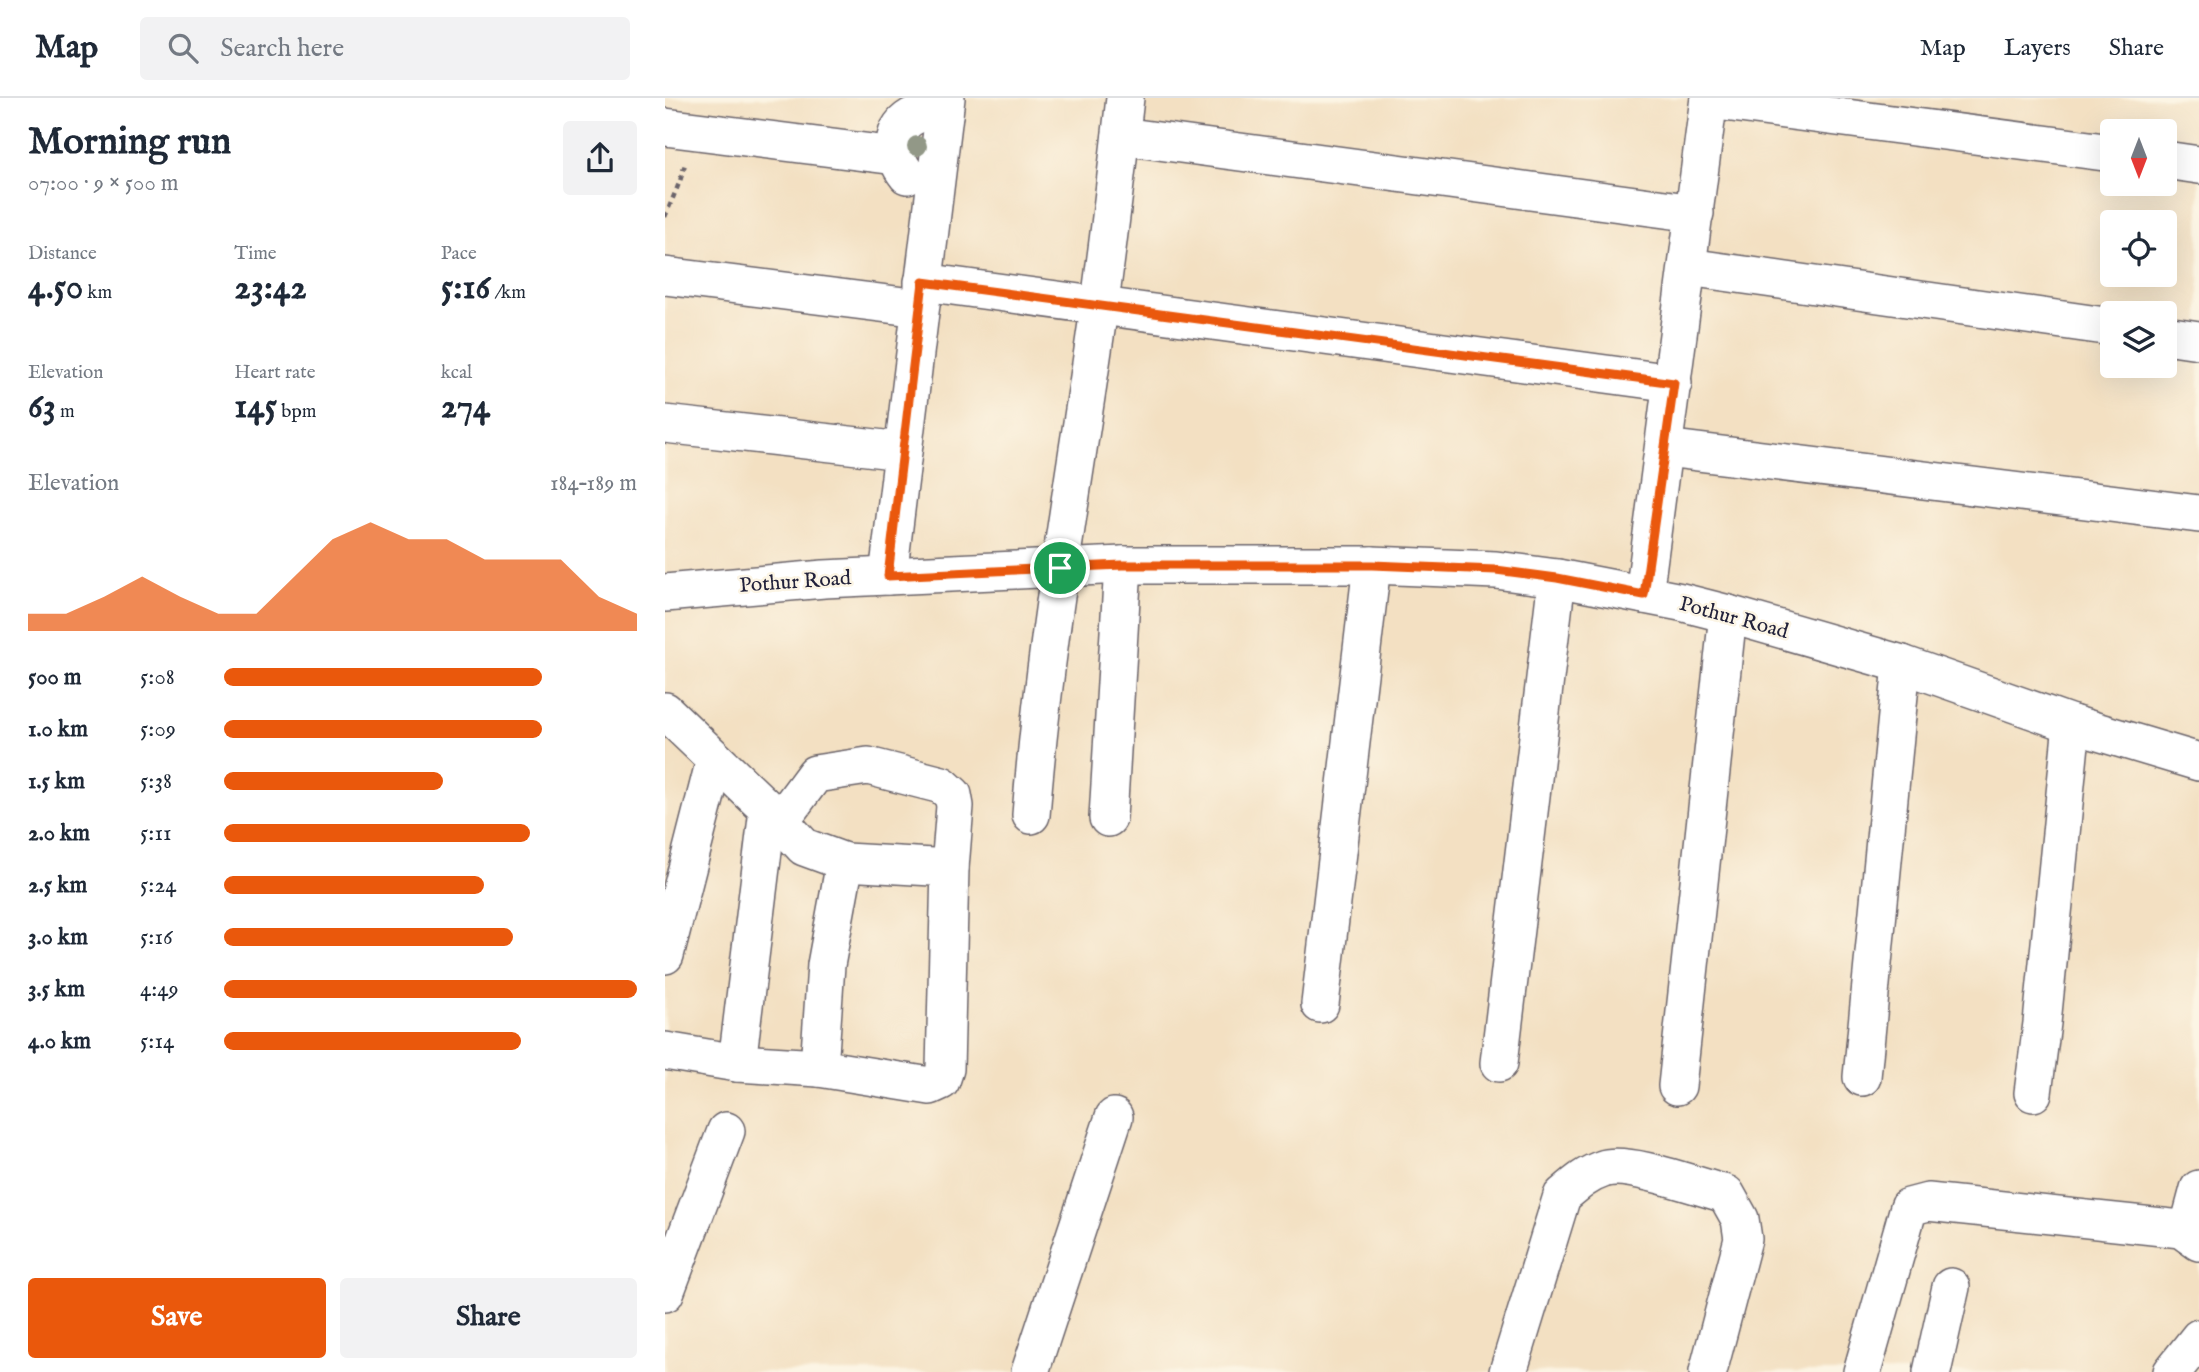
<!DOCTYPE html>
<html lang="en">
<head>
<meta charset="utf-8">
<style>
  :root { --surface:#fff; --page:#f2f2f3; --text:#1f2937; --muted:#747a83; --line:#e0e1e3; --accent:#ea580c }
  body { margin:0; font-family:"IM FELL English",serif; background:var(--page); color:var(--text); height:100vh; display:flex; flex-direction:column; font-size:26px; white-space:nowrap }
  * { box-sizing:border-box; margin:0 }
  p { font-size:23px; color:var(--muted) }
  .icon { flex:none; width:38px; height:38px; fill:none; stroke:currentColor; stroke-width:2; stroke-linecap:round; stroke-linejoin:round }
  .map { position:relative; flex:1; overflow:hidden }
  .details { display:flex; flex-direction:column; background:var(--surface); width:665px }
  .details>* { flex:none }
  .needle { width:46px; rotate:180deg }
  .fabs { position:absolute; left:1435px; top:21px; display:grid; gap:14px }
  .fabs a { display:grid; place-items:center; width:77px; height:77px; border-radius:7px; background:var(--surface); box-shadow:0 7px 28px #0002; font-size:35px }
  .pin { position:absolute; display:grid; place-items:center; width:60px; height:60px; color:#fff; margin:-30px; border:4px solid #fff; border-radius:50%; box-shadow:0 2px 7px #0007 }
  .round { display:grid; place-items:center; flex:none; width:74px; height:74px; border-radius:7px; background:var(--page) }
  .summary { display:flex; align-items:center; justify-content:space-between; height:119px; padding:0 28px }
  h1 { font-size:38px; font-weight:800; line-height:52px }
  .figures { display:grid; grid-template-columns:repeat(3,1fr); gap:10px; height:119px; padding:7px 28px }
  .figures div { display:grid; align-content:center }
  .figures b { font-size:35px; font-weight:800 }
  .figures small { font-size:19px; font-weight:400 }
  .figures p { font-size:19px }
  .chart { height:196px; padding:14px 28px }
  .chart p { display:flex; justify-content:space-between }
  .chart svg { width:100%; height:126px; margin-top:7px; fill:var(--accent); opacity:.7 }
  .primary-button { display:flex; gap:14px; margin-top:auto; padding:14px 28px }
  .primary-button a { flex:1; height:80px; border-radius:7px; background:var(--accent); color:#fff; font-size:28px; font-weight:800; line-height:80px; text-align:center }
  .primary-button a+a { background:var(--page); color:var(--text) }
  ul { padding:0 28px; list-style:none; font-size:23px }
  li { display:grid; grid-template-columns:112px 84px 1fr; align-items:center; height:52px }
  li i { height:18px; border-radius:9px; background:var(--accent) }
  header { display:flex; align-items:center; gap:42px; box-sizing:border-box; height:98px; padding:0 35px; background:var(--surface); border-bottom:2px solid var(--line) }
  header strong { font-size:33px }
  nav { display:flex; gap:38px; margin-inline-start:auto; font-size:24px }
  .search { width:490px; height:63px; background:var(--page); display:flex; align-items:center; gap:18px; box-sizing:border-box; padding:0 24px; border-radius:7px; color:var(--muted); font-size:26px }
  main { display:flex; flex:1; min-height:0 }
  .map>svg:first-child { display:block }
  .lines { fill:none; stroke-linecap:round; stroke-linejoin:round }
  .minor-casing { stroke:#6b646a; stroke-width:40 }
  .path { stroke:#6b646a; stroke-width:4.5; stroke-dasharray:5 5; stroke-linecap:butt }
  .minor { stroke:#fff; stroke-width:37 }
  .tree { fill:#929887 }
  .route-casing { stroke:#fff; stroke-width:14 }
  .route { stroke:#ea580c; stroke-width:9 }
  .labels { text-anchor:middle; stroke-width:5; stroke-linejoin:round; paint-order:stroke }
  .street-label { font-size:21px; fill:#22223b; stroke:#fcf5e5 }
</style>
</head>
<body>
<header>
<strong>Map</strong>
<div class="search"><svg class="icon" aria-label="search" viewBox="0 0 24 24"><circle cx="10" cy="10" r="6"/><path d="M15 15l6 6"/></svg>Search here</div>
<nav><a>Map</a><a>Layers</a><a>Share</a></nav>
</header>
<main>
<section class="details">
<div class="summary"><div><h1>Morning run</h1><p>07:00 · 9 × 500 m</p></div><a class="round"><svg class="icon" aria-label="share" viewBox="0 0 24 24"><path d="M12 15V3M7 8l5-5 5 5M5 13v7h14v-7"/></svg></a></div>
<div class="figures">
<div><p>Distance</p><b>4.50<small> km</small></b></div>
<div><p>Time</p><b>23:42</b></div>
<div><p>Pace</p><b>5:16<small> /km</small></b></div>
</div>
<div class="figures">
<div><p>Elevation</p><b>63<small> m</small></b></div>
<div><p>Heart rate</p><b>145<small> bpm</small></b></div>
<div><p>kcal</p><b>274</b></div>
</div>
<div class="chart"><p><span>Elevation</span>184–189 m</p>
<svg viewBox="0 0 160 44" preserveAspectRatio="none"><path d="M0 44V38L10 38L20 32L30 25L40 32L50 38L60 38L70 25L80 12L90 6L100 12L110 12L120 19L130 19L140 19L150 32L160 38V44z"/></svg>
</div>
<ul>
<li><b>500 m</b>5:08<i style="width:77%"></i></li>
<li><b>1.0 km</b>5:09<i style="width:77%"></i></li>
<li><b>1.5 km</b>5:38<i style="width:53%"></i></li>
<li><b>2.0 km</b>5:11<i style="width:74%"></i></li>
<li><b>2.5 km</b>5:24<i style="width:63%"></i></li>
<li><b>3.0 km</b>5:16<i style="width:70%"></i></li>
<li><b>3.5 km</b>4:49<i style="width:100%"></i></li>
<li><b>4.0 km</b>5:14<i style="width:72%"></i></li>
</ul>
<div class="primary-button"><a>Save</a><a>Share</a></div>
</section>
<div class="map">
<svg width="1534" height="1274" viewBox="0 0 1534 1274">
  <rect width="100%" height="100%" fill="#fcf5e5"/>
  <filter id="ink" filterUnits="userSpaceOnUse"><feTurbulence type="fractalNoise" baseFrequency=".0143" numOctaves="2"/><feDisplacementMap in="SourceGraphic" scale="14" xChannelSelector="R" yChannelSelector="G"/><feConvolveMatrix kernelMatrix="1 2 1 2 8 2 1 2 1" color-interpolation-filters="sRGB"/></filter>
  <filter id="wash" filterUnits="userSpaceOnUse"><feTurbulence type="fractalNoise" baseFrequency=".00686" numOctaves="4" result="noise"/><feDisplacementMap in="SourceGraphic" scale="28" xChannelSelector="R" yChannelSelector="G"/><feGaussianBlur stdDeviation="1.57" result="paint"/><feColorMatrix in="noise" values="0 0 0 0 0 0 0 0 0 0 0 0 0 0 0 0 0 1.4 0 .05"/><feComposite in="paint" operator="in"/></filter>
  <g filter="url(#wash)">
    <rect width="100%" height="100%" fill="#f3e0c2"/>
  </g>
  <g filter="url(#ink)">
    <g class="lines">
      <defs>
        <g id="minor">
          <polyline points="1044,2 1447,55"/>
          <polyline points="0,29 231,58"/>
          <polyline points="456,38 1030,115"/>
          <polyline points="1500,62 1534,67"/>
          <path d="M242,77C226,58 224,28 251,17C259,14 270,16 279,16"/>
          <polyline points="1023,169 1447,229"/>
          <polyline points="0,178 255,210"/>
          <polyline points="258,184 1008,285"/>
          <polyline points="1500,237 1534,242"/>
          <polyline points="0,326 237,353"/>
          <polyline points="1000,350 1534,416"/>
          <polyline points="223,478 281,0"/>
          <polyline points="0,495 159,481 458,467 707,467 831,472 892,480 1016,504 1063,516 1237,566 1407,626 1534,664"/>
          <polyline points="979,497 1044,0"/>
          <polyline points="0,613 115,723 139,749 180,764 285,770 290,708 288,697 277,687 203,668 150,676 115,723"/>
          <path d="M366,717C379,548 410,380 434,211C444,141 452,70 460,0"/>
          <polyline points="443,720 458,467"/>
          <polyline points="0,857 50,662"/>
          <polyline points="655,906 707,467"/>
          <polyline points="0,953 72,965 154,970 161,867 180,764"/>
          <polyline points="72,965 103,712"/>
          <polyline points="834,965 892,480"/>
          <polyline points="154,970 265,988 276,983 280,971 285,770"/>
          <polyline points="1197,979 1237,566"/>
          <polyline points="1012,988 1063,516"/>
          <polyline points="1368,995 1377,925 1407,626"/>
          <polyline points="1516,1131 1526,1121 1534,1091"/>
          <polyline points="0,1195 61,1033"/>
          <polyline points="365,1274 449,1019"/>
          <path d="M843,1274L897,1098C910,1087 922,1076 938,1071C962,1062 1034,1089 1061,1096L1075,1121L1078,1141L1043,1274"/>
          <polyline points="1197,1274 1244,1109 1263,1104 1516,1131 1534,1144"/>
          <polyline points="1267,1274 1286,1189"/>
          <polyline points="1507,1274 1534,1240"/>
        </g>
      </defs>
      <use href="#minor" class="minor-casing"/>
      <polyline class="path" points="0,119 15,83 21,63"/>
      <use href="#minor" class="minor"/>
    </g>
    <circle class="tree" cx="252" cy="48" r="10"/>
  </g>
  <g class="lines" filter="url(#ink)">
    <defs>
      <polygon id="route" points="258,184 1009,285 979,497 892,480 831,472 707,467 457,467 223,478"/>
    </defs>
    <use href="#route" class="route-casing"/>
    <use href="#route" class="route"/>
  </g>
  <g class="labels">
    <g class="street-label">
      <text transform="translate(130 483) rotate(-4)" y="7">Pothur Road</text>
      <text transform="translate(1069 519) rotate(15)" y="7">Pothur Road</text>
    </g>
  </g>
</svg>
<div class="fabs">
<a><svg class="needle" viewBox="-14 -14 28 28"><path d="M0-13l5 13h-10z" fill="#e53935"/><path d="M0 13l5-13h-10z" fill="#747a83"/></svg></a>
<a><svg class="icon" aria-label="locate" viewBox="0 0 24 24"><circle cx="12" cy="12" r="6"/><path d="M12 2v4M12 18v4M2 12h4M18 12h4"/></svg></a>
<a><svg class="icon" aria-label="layers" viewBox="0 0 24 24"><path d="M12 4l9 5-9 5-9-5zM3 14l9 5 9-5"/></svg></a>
</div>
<div class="pin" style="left:395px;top:470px;background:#1e9e55"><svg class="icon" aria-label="arrive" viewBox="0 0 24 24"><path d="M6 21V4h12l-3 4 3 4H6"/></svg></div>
</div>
</main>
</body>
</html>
